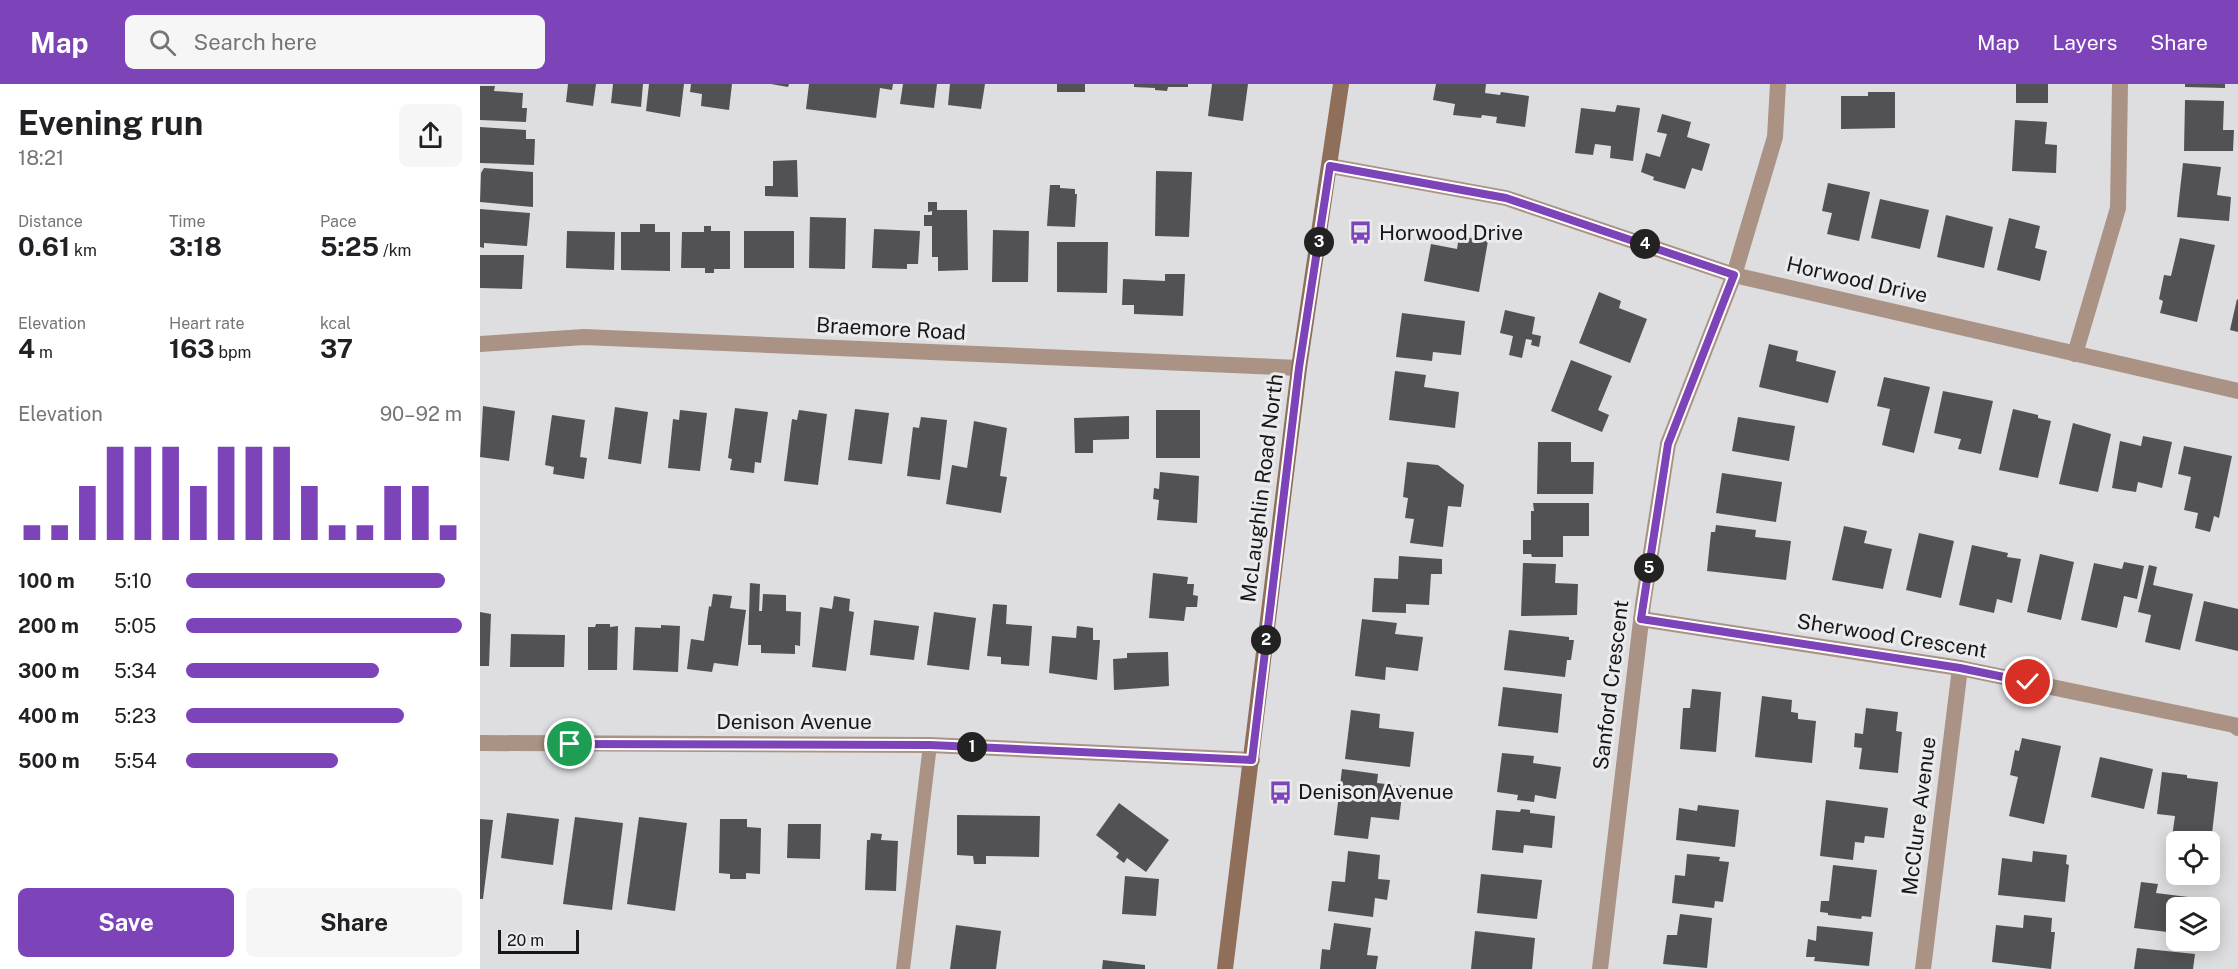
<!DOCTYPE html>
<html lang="en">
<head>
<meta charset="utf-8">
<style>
  :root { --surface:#fff; --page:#f6f6f6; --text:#202124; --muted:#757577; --accent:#7d43b9 }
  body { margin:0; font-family:"Public Sans",sans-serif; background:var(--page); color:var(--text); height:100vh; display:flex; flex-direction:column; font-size:22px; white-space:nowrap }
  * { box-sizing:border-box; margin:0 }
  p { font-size:20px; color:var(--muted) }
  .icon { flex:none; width:33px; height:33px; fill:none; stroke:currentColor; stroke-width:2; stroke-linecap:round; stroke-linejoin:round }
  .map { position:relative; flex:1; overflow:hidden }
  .panel { display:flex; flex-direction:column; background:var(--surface); width:480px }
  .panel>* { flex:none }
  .fabs { position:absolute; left:1686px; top:747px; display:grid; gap:12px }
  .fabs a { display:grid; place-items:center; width:54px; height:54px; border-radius:9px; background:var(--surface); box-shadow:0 3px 15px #0003; font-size:30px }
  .scale { position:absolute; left:18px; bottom:15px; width:81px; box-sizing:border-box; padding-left:6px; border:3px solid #171718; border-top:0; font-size:16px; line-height:21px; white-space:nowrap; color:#171718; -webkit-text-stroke:4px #ebebee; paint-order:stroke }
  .pin { position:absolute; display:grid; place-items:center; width:51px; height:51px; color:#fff; margin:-26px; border:3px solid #fff; border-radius:50%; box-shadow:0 2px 6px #0007 }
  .km { position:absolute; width:30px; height:30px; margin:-15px; border-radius:50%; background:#222; color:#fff; font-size:16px; line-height:30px; text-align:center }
  .round { display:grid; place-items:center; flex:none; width:63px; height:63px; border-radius:9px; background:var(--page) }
  .headline { display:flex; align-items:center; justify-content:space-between; height:102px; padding:0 18px }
  h1 { font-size:33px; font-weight:700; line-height:45px }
  .figures { display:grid; grid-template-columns:repeat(3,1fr); gap:9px; height:102px; padding:6px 18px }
  .figures div { display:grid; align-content:center }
  .figures b { font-size:26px; font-weight:700 }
  .figures small { font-size:16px; font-weight:400 }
  .figures p { font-size:16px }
  .chart { height:168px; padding:12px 18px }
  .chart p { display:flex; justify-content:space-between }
  .chart svg { width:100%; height:108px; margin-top:6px; stroke:var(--accent); stroke-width:6 }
  .cta { display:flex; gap:12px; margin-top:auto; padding:12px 18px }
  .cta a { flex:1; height:69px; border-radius:9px; background:var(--accent); color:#fff; font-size:24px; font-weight:700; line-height:69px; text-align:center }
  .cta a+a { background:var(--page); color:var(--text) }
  ul { padding:0 18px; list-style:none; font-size:20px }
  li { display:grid; grid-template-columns:96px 72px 1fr; align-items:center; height:45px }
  li i { height:15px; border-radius:8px; background:var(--accent) }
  header { display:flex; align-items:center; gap:36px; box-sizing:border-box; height:84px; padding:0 30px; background:var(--accent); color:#fff }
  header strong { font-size:28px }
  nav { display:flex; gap:33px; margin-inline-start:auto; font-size:21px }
  .search { width:420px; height:54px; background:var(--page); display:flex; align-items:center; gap:15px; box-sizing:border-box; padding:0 21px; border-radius:9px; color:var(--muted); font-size:22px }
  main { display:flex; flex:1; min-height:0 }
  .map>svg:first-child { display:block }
  .building { fill:#525254 }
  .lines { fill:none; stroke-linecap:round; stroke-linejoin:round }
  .service { stroke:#aa9385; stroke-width:14 }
  .minor { stroke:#aa9385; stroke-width:16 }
  .secondary { stroke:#8f6e5a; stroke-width:16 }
  .route-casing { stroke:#fff; stroke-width:12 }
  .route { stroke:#7d43b9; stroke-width:8 }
  .labels { text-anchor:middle; stroke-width:6; stroke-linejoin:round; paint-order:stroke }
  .poi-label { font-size:21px; fill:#171718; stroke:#ebebee; text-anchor:start }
  .street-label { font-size:21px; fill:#171718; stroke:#ebebee }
</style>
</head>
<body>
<header>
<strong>Map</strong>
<div class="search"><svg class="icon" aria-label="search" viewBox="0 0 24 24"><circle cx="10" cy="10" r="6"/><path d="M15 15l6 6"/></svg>Search here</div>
<nav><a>Map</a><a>Layers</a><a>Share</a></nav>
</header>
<main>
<section class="panel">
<div class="headline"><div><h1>Evening run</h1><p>18:21</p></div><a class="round"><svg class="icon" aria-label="share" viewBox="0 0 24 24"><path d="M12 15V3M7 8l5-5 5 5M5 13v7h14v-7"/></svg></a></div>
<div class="figures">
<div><p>Distance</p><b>0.61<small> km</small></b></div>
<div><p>Time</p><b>3:18</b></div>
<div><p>Pace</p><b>5:25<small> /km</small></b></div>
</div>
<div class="figures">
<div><p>Elevation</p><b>4<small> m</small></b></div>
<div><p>Heart rate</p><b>163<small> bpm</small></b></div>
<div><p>kcal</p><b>37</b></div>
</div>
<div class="chart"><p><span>Elevation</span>90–92 m</p>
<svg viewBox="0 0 160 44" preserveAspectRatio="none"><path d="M5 44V38M15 44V38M25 44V22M35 44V6M45 44V6M55 44V6M65 44V22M75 44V6M85 44V6M95 44V6M105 44V22M115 44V38M125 44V38M135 44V22M145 44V22M155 44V38"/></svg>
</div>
<ul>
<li><b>100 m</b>5:10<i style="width:94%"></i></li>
<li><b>200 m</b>5:05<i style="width:100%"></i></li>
<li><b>300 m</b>5:34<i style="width:70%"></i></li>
<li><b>400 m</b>5:23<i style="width:79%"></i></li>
<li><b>500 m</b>5:54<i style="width:55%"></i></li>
</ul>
<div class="cta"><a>Save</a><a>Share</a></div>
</section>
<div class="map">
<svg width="1758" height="885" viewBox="0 0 1758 885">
  <rect width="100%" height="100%" fill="#dedee1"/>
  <g class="building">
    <polygon points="88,0 116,0 113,22 86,18"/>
    <polygon points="133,0 163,0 161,23 131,19"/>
    <polygon points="169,0 204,0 200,33 166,27"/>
    <polygon points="211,0 252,0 249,26 221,22 222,10 210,8"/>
    <polygon points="291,0 309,0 308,3"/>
    <polygon points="329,0 413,0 412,6 400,4 396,34 326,25"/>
    <polygon points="423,0 457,0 454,24 420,20"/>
    <polygon points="470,0 505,0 501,25 468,21"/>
    <rect x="577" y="0" width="28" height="8"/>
    <polygon points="654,0 708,0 708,3 688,3 687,7 675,6 675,4 654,3"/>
    <polygon points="732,0 768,0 763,37 728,32"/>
    <polygon points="956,0 1006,0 1005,9 1020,11 1021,8 1049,12 1045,43 1016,39 1017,33 1002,31 1001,34 973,31 975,20 953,16"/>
    <rect x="1536" y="0" width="32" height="19"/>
    <polygon points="1705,0 1745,0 1745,4 1705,3"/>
    <polygon points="0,2 15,2 14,7 43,9 42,24 47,24 46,38 0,36"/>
    <polygon points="1388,8 1415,8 1415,44 1361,45 1361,12 1388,12"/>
    <polygon points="1705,16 1744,17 1743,46 1754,46 1753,67 1704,67"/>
    <polygon points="1137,21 1160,24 1153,77 1130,74 1131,62 1115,60 1113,71 1095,69 1101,24 1135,28"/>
    <polygon points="1182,30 1211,38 1207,53 1230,60 1222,87 1212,84 1205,105 1173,96 1174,93 1161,88 1166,69 1180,73 1187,50 1177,48"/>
    <polygon points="1535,36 1567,38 1565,60 1577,61 1576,89 1532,87"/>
    <polygon points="0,43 46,46 46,55 55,55 54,81 0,79"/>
    <polygon points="317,76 318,113 285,112 285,102 293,102 293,77"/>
    <polygon points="1703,79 1741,83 1737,111 1751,113 1749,137 1697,133"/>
    <polygon points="4,84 53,88 53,123 0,118 1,89"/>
    <polygon points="676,87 712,88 709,153 675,152"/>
    <polygon points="1348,99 1390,108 1379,157 1347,150 1352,129 1342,127"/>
    <polygon points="570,101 580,101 580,104 595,105 595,110 597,110 595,143 567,142"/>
    <polygon points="1400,115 1449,126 1440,165 1391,154"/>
    <polygon points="448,118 457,118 457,126 487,126 488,186 458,187 458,173 452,173 452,142 444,142 444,131 452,131 452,127 448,128"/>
    <polygon points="0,125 50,129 47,162 4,159 4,164 0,163"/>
    <polygon points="1466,131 1513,143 1504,184 1457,173"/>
    <polygon points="330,133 366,134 365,185 329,184"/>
    <polygon points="1529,134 1560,142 1555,164 1567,167 1560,197 1517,186"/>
    <polygon points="160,140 175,140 175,148 190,148 190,187 141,186 141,148 160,148"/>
    <polygon points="224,142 231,142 231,147 250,147 250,185 234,185 234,189 225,189 225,184 201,184 202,148 224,148"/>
    <polygon points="394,145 440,147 438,180 427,180 427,185 392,184"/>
    <polygon points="513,146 549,147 548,198 512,198"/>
    <polygon points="87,147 135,148 134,186 86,184"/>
    <rect x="264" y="147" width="50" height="37"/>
    <polygon points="979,152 1008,157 999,208 944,197 951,160 977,165"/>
    <polygon points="1700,154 1735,161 1717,238 1680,229 1683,217 1679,215 1684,191 1691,192"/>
    <polygon points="577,158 628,158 627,209 577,208"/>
    <polygon points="0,171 44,171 42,205 0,204"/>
    <polygon points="685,190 705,190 703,232 654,230 654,221 642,221 643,195 685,197"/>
    <polygon points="1119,208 1141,217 1139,224 1167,235 1150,279 1099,259"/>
    <polygon points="1757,215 1758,216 1758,248 1750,246"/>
    <polygon points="1025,226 1055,233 1052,250 1061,252 1059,263 1051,261 1052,256 1046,255 1042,274 1029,271 1033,252 1020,249"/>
    <polygon points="922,229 985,237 981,271 953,268 952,277 916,273"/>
    <polygon points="1289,260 1318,267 1316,277 1356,287 1348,319 1279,303"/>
    <polygon points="1091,276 1132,292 1118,326 1129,331 1122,348 1071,327"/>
    <polygon points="915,287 946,291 944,303 979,308 975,344 909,336"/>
    <polygon points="1404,293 1450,303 1434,369 1402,361 1410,325 1397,322"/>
    <polygon points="1463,307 1513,317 1501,370 1478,365 1481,355 1454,349"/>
    <polygon points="3,322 35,327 29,377 0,373"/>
    <polygon points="135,323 168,328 161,380 128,375"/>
    <polygon points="255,324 288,328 281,379 275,378 274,389 250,386 252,375 248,374"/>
    <polygon points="375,325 409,329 402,380 368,376"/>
    <polygon points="1533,325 1558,331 1558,334 1571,337 1558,394 1519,386"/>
    <polygon points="200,326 227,329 220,387 188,384 193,335 199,336"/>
    <polygon points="319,326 347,330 338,401 304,397 312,335 317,336"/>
    <rect x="676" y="326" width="44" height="48"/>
    <polygon points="72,331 105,336 100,373 107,374 104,395 73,390 74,383 65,381"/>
    <polygon points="649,332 649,355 613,356 613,369 595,369 594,334"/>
    <polygon points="441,333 467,336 460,396 427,392 433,343 439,344"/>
    <polygon points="1258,333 1315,342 1309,377 1252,367"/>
    <polygon points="494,337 527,344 520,392 527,393 521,429 466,420 472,381 487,384"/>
    <polygon points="1593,339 1631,350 1618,408 1579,400"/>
    <polygon points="1663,352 1692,358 1682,404 1658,398 1656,408 1632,404 1640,357 1661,362"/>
    <polygon points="1058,358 1091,358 1091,378 1114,378 1113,410 1057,410"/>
    <polygon points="1704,362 1752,372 1739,434 1734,432 1730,448 1715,444 1718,429 1704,426 1711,393 1698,390"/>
    <polygon points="927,378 958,381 984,401 981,423 968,422 963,463 930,459 934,435 925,434 928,414 923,413"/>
    <polygon points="680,388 719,392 717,439 677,436 679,416 673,415 674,404 679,405"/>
    <polygon points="1242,389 1302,398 1296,438 1236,429"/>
    <polygon points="1053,419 1109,419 1109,452 1083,452 1083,473 1052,473 1051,470 1043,470 1043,456 1051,456 1051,427 1054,427"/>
    <polygon points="1236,441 1276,446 1275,453 1311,457 1306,496 1227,487 1231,448 1235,448"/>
    <polygon points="1364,442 1387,447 1384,459 1412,465 1403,505 1352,496"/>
    <polygon points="1439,449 1474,457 1461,514 1426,506"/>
    <polygon points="1492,461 1528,469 1527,473 1541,475 1532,519 1517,515 1514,529 1479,521"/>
    <polygon points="1560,470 1594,478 1581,536 1547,528"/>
    <polygon points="919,472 962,475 962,490 951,490 949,521 926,520 926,529 892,528 894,494 918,495"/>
    <polygon points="1644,478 1664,482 1657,515 1644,512 1637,544 1601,536 1614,479 1642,485"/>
    <polygon points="1043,479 1076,480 1075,499 1098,500 1097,531 1041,532"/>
    <polygon points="1669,481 1677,483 1673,501 1713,510 1700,566 1665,558 1671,531 1658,528"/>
    <polygon points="673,489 708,493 707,500 714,500 713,511 718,512 717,523 706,523 704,537 669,534"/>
    <polygon points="270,499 280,500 279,527 282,527 283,510 306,511 306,527 321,528 320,562 315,561 315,570 281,569 281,561 268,561"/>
    <polygon points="233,510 252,512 250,524 266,526 258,582 234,579 232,588 207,585 211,555 224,557 229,522 231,523"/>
    <polygon points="354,512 370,515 369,527 374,528 366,587 332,583 340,523 352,525"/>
    <polygon points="1724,517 1758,525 1758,567 1715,557"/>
    <polygon points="513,520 527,521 526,540 552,542 549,582 521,580 521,573 507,572"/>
    <polygon points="0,528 11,530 9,582 0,582"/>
    <polygon points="454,528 496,534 489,586 447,581"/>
    <polygon points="882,535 917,539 915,550 943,553 938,587 906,583 905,596 875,592"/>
    <polygon points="394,536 439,542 434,576 390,571"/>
    <polygon points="116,540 130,540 130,543 138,542 137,586 108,586 108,543 115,543"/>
    <polygon points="181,541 200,542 198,588 153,586 155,543 181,544"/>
    <polygon points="597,542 613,544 613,556 620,556 617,596 569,589 572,552 596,554"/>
    <polygon points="1029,546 1089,553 1089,556 1094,556 1091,576 1087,576 1085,593 1024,586"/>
    <polygon points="31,550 85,551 84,583 30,583"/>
    <polygon points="688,568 689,602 634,606 633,575 647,574 647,569"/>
    <polygon points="1023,603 1082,610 1078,649 1018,642"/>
    <polygon points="1212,605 1241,608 1236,668 1200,665 1203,624 1210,624"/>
    <polygon points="1282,612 1312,616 1311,628 1318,629 1318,635 1336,637 1332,679 1275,673"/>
    <polygon points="1386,624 1418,628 1416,647 1422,648 1418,689 1379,685 1382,664 1374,663 1375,649 1383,650"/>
    <polygon points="871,626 900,630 899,644 934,648 930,683 865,675"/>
    <polygon points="1542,654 1581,662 1564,740 1529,732 1538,693 1530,691 1535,666 1539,667"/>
    <polygon points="1022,669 1054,672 1053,679 1081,683 1076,715 1055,711 1054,718 1037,716 1038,711 1017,708"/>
    <polygon points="1620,673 1673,685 1664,725 1611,713"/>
    <polygon points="862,685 898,690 897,699 923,702 919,736 891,733 888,755 854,751"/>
    <polygon points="1682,688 1707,691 1707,694 1738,698 1731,758 1692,753 1695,732 1677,730"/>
    <polygon points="1346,716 1408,724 1404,754 1385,752 1384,759 1375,758 1373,776 1340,772"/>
    <polygon points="639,719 689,756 666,788 647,774 644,779 636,773 639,769 616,751"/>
    <polygon points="1218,721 1259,726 1255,763 1196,756 1199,724 1217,727"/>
    <polygon points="1041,725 1050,726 1050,729 1075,732 1072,764 1044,761 1043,769 1012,766 1016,726 1040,728"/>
    <polygon points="27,729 79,735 73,781 21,774"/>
    <polygon points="477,731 560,732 559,773 506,772 506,780 494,780 493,772 477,771"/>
    <polygon points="95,733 143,739 132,826 83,820"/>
    <polygon points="159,733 207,739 195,827 147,820"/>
    <polygon points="0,735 13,736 3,815 0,815"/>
    <polygon points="240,735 267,735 267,743 281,744 280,790 266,789 266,795 250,795 250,790 239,789"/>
    <polygon points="308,740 341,740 340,775 307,774"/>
    <polygon points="391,749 402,750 401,756 418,757 416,807 385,806 387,756 390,756"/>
    <polygon points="868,767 900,771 898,795 910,796 907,816 895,814 893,833 848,827 852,797 865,798"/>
    <polygon points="1553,767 1587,771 1586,780 1589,781 1585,818 1518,811 1522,774 1552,778"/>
    <polygon points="1207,770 1240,773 1239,777 1249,778 1243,818 1235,817 1234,824 1192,819 1195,791 1205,792"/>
    <polygon points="1353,781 1397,786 1391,833 1382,832 1381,835 1348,831 1348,829 1340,828 1341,817 1349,817"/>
    <polygon points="1001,790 1062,796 1057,835 997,829"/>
    <polygon points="645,792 679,795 676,832 642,830"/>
    <polygon points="1661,798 1678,800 1676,809 1724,815 1723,824 1696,824 1696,849 1654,844"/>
    <polygon points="1200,830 1232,834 1227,884 1183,880 1187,851 1197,851"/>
    <polygon points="1544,831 1572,834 1571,848 1575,848 1571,885 1512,878 1516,841 1543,844"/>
    <polygon points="854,839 891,844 887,871 898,872 896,885 840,885 842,865 850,866"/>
    <polygon points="476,841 521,847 516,885 470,885"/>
    <polygon points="1337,842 1393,848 1389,882 1334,877 1335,873 1326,873 1328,855 1336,857"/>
    <polygon points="995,847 1055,854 1052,885 991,885"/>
    <polygon points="1657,864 1715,870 1713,885 1654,885"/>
    <polygon points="623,876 665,881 665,885 622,885"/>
  </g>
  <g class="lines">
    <polyline class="service" points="423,885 450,661"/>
    <g class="minor">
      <polyline points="850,82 1026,114 1254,191 1758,307"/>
      <polyline points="0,260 104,253 819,284"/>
      <polyline points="1595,270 1638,124 1640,0"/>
      <polyline points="1161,535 1480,584 1754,641 1758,644"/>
      <polyline points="0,659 450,661 772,676"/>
      <polyline points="1120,885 1163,520 1188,360 1254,191 1295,53 1298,0"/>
      <polyline points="1443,885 1480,584"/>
    </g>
    <polyline class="secondary" points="745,885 819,284 861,0"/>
  </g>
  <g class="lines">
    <defs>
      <polyline id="route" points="90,660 450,661 772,676 819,284 850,82 1026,114 1254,191 1188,360 1161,535 1480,584 1548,598"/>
    </defs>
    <use href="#route" class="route-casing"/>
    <use href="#route" class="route"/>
  </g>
  <defs>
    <symbol id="bus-bare" viewBox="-9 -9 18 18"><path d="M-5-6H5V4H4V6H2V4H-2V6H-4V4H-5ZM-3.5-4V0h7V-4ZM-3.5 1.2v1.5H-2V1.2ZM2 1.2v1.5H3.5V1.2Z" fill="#7d43b9" stroke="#ebebee" stroke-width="2.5" paint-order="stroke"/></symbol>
  </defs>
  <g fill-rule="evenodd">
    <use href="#bus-bare" x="864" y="132" width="33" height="33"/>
    <use href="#bus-bare" x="784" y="692" width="33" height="33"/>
  </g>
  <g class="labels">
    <g class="poi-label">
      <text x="899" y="156">Horwood Drive</text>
      <text x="818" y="715">Denison Avenue</text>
    </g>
    <g class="street-label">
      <text transform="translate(1377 196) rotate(13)" y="7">Horwood Drive</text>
      <text transform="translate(411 245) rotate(3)" y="7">Braemore Road</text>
      <text transform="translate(782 404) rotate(-83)" y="7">McLaughlin Road North</text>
      <text transform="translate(1412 552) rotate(9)" y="7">Sherwood Crescent</text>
      <text transform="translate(1131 601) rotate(-83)" y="7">Sanford Crescent</text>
      <text x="314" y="645">Denison Avenue</text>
      <text transform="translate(1439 732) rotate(-83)" y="7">McClure Avenue</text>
    </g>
  </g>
</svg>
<div class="fabs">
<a><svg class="icon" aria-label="locate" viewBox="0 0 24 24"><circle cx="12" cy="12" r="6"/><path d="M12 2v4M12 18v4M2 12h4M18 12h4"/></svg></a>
<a><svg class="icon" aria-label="layers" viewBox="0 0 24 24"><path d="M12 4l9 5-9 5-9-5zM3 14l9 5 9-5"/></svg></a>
</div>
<div class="scale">20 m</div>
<div class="pin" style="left:90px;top:660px;background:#1e9e55"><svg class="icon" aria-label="arrive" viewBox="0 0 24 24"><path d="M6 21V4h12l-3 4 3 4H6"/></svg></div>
<div class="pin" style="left:1548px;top:598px;background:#d93025"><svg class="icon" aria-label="check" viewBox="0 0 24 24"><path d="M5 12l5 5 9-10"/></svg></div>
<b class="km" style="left:492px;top:663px">1</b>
<b class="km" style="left:786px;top:556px">2</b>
<b class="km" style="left:839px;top:158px">3</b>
<b class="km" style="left:1165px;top:160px">4</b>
<b class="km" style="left:1169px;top:484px">5</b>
</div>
</main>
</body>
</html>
